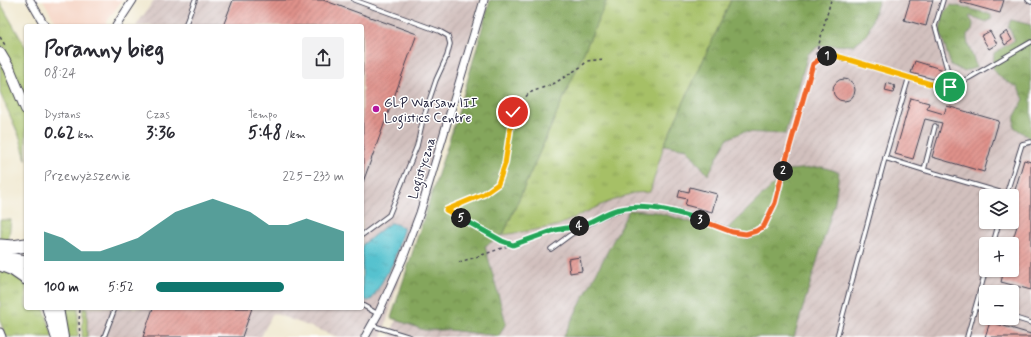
<!DOCTYPE html>
<html lang="pl">
<head>
<meta charset="utf-8">
<style>
  :root { --surface:#fff; --page:#f2f2f3; --text:#2b2b33; --muted:#7c7c81; --accent:#0f766e }
  body { margin:0; font-family:Mynerve,sans-serif; background:var(--page); color:var(--text); height:100vh; display:flex; flex-direction:column; font-size:15px; white-space:nowrap }
  * { box-sizing:border-box; margin:0 }
  p { font-size:13px; color:var(--muted) }
  .icon { flex:none; width:22px; height:22px; fill:none; stroke:currentColor; stroke-width:2; stroke-linecap:round; stroke-linejoin:round }
  .map { position:relative; flex:1; overflow:hidden }
  .side { position:absolute; left:24px; top:24px; width:340px; height:286px; display:flex; flex-direction:column; background:var(--surface); border-radius:4px; box-shadow:0 1px 3px #0004 }
  .side>* { flex:none }
  .fabs { position:absolute; left:979px; top:189px; display:grid; gap:8px }
  .fabs a { display:grid; place-items:center; width:40px; height:40px; border-radius:4px; background:var(--surface); box-shadow:0 1px 3px #0004; font-size:20px }
  .pin { position:absolute; display:grid; place-items:center; width:34px; height:34px; color:#fff; margin:-17px; border:2px solid #fff; border-radius:50%; box-shadow:0 1px 4px #0007 }
  .km { position:absolute; width:20px; height:20px; margin:-10px; border-radius:50%; background:#222; color:#fff; font-size:11px; line-height:20px; text-align:center }
  .round { display:grid; place-items:center; flex:none; width:42px; height:42px; border-radius:4px; background:var(--page) }
  .summary { display:flex; align-items:center; justify-content:space-between; height:68px; padding:0 20px }
  h1 { font-size:22px; font-weight:800; line-height:30px }
  .figures { display:grid; grid-template-columns:repeat(3,1fr); gap:6px; height:68px; padding:4px 20px }
  .figures div { display:grid; align-content:center }
  .figures b { font-size:17px; font-weight:800 }
  .figures small { font-size:11px; font-weight:400 }
  .figures p { font-size:11px }
  .chart { height:112px; padding:8px 20px }
  .chart p { display:flex; justify-content:space-between }
  .chart svg { width:100%; height:72px; margin-top:4px; fill:var(--accent); opacity:.7 }
  ul { padding:0 20px; list-style:none; font-size:13px }
  li { display:grid; grid-template-columns:64px 48px 1fr; align-items:center; height:30px }
  li i { height:10px; border-radius:5px; background:var(--accent) }
  .map>svg:first-child { display:block }
  .built { fill:#f5d3c2 }
  .industrial { fill:url(#industrial-furrows); fill-rule:evenodd }
  .grass { fill:url(#grass-tufts); stroke:#647150 }
  .forest { fill:url(#forest-crowns); stroke:#53644b }
  .water { fill:url(#water-ripples); stroke:#3c7285 }
  .building { fill:url(#building-hatch) }
  .lines { fill:none; stroke-linecap:round; stroke-linejoin:round }
  .lane-casing { stroke:#414051; stroke-width:5.5 }
  .street-casing { stroke:#414051; stroke-width:9 }
  .secondary-casing { stroke:#414051; stroke-width:12 }
  .highway-casing { stroke:#414051; stroke-width:15 }
  .path { stroke:#414051; stroke-width:1.5; stroke-dasharray:3 3; stroke-linecap:butt }
  .lane { stroke:#fff; stroke-width:3.5 }
  .street { stroke:#fff; stroke-width:7 }
  .secondary { stroke:#fff; stroke-width:10 }
  .highway { stroke:#fff; stroke-width:13 }
  .split-1-casing { stroke:#fff; stroke-width:8 }
  .split-2-casing { stroke:#fff; stroke-width:8 }
  .split-3-casing { stroke:#fff; stroke-width:8 }
  .split-4-casing { stroke:#fff; stroke-width:8 }
  .split-5-casing { stroke:#fff; stroke-width:8 }
  .split-6-casing { stroke:#fff; stroke-width:8 }
  .split-1 { stroke:#f5b400; stroke-width:5 }
  .split-2 { stroke:#f0652b; stroke-width:5 }
  .split-3 { stroke:#f0652b; stroke-width:5 }
  .split-4 { stroke:#22a559; stroke-width:5 }
  .split-5 { stroke:#22a559; stroke-width:5 }
  .split-6 { stroke:#f5b400; stroke-width:5 }
  .poi-dot { fill:#b5179e; stroke:#fff; stroke-width:1.5 }
  .labels { text-anchor:middle; stroke-width:3; stroke-linejoin:round; paint-order:stroke }
  .poi-label { font-size:13px; fill:#22223b; stroke:#fff; text-anchor:start }
  .street-label { font-size:13px; fill:#22223b; stroke:#fff }
</style>
</head>
<body>
<div class="map">
<svg width="1031" height="337" viewBox="0 0 1031 337">
  <defs>
    <pattern id="industrial-furrows" width="10" height="10" patternUnits="userSpaceOnUse"><rect width="10" height="10" fill="#d1c0bd"/><path d="M-1 1l2-2M0 10L10 0M9 11l2-2" fill="none" stroke="#b3a5a3"/></pattern>
    <pattern id="grass-tufts" width="24" height="20" patternUnits="userSpaceOnUse"><rect width="24" height="20" fill="#a6c066"/><path d="M3 7l-1-3M5 7V3M7 7l1-3M15 17l-1-3M17 17v-4M19 17l1-3" fill="none" stroke="#879c55"/></pattern>
    <pattern id="forest-crowns" width="20" height="18" patternUnits="userSpaceOnUse"><rect width="20" height="18" fill="#84a65b"/><path d="M2 6a3 3 0 1 1 6 0M12 15a3 3 0 1 1 6 0" fill="none" stroke="#6c874c"/></pattern>
    <pattern id="water-ripples" width="26" height="14" patternUnits="userSpaceOnUse"><rect width="26" height="14" fill="#56c2cf"/><path d="M2 4q2-2 4 0t4 0M15 11q2-2 4 0t4 0" fill="none" stroke="#4ba6b3"/></pattern>
    <pattern id="building-hatch" width="6" height="6" patternUnits="userSpaceOnUse"><rect width="6" height="6" fill="#df918a"/><path d="M-1 1l2-2M0 6l6-6M5 7l2-2" fill="none" stroke="#b47672"/></pattern>
  </defs>
  <rect width="100%" height="100%" fill="#fff"/>
  <filter id="ink" filterUnits="userSpaceOnUse"><feTurbulence type="fractalNoise" baseFrequency=".025" numOctaves="2"/><feDisplacementMap in="SourceGraphic" scale="8" xChannelSelector="R" yChannelSelector="G"/><feConvolveMatrix kernelMatrix="1 2 1 2 8 2 1 2 1" color-interpolation-filters="sRGB"/></filter>
  <filter id="wash" filterUnits="userSpaceOnUse"><feTurbulence type="fractalNoise" baseFrequency=".012" numOctaves="4" result="noise"/><feDisplacementMap in="SourceGraphic" scale="16" xChannelSelector="R" yChannelSelector="G"/><feGaussianBlur stdDeviation="0.9" result="paint"/><feColorMatrix in="noise" values="0 0 0 0 0 0 0 0 0 0 0 0 0 0 0 0 0 1.4 0 .05"/><feComposite in="paint" operator="in"/></filter>
  <g filter="url(#wash)">
    <rect width="100%" height="100%" fill="#efe7cd"/>
    <polygon class="built" points="43,0 122,0 104,26 58,26"/>
    <g class="industrial">
      <polygon points="154,0 481,0 382,337 338,337 273,313 261,337 87,337 87,308 362,308 362,26 136,26"/>
      <path d="M504,0H1031V337H390ZM986,196H1012V222H986ZM986,244H1012V270H986ZM986,292H1012V318H986Z"/>
    </g>
    <g class="grass">
      <polygon points="607,0 731,0 664,145 650,192 633,193 601,205 557,226 503,235"/>
      <polygon points="0,2 26,48 26,160 20,138 0,93"/>
      <polygon points="0,220 11,220 6,261 26,265 26,308 44,308 53,337 6,337 0,321"/>
      <polygon points="65,308 78,308 78,337 67,337"/>
      <polygon points="83,308 87,308 87,337 82,337"/>
    </g>
    <g class="forest">
      <polygon points="490,0 607,0 503,235 485,246 506,323 499,336 449,330 424,330 391,318 460,107"/>
      <polygon points="731,0 879,0 867,35 853,45 819,46 808,54 785,134 743,132 727,139 708,175 687,149 664,145"/>
      <path d="M951,5L967,8L991,15V20L984,22L970,16L969,17L973,23L972,31L967,34C966,48 974,54 976,68L963,71L951,65L940,31L944,12Z"/>
      <polygon points="1011,20 1031,25 1031,139 1014,127 1015,116 1024,99 1018,88 1001,78 993,69 994,53 1015,40 1008,26"/>
      <polygon points="822,167 839,172 835,202 794,337 563,337 629,210 656,212 724,232 789,170"/>
    </g>
    <polygon class="water" points="390,223 392,223 403,227 403,230 393,263 372,299 368,301 362,298 362,245"/>
    <g id="blocks">
      <g class="building">
        <polygon points="233,0 323,0 417,34 363,182 362,26 223,26"/>
        <polygon points="910,0 933,0 926,26 904,20"/>
        <polygon points="960,0 1004,0 1000,13 960,2"/>
        <polygon points="990,31 997,44 989,49 981,36"/>
        <polygon points="1007,31 1012,40 1005,45 1000,36"/>
        <polygon points="915,61 944,70 941,81 911,73"/>
        <circle cx="844" cy="90" r="11"/>
        <polygon points="887,83 895,86 893,93 885,91"/>
        <polygon points="911,98 929,103 927,109 944,114 947,106 999,121 984,172 932,157 942,123 925,119 913,159 895,154"/>
        <polygon points="1024,160 1031,162 1031,290 1001,282 1004,270 1012,270 1012,242 1017,226 1012,225 1012,200"/>
        <polygon points="690,187 717,194 712,212 685,205 687,199 678,197 680,190 689,192"/>
        <polygon points="580,257 582,271 570,273 568,259"/>
        <polygon points="153,308 252,308 242,337 143,337"/>
        <polygon points="990,322 1031,334 1031,337 985,337"/>
      </g>
    </g>
  </g>
  <g filter="url(#ink)">
    <use href="#blocks" fill-opacity="0" stroke="#414051" stroke-width="1"/>
    <g class="lines">
      <defs>
        <g id="lane">
          <polyline points="354,0 439,31 448,36 450,44 447,56 436,80 423,119 417,146 389,215 362,235"/>
          <polyline points="943,0 935,26 948,72 950,87"/>
          <polyline points="1028,0 1031,2"/>
          <polyline points="185,26 195,0"/>
          <polyline points="935,126 924,170 1006,194"/>
          <polyline points="885,158 909,77"/>
          <polyline points="1006,195 1022,144 1031,142"/>
          <polyline points="993,244 999,222"/>
          <polyline points="551,249 570,235 599,218 615,211 630,207 657,209 698,219 732,231 746,235 756,231 764,226 775,203 813,64 821,58 833,55 941,87 950,87 969,78 1031,42"/>
          <polyline points="362,305 378,314"/>
          <polyline points="976,307 986,310"/>
          <polyline points="1012,317 1031,323"/>
          <polyline points="371,325 410,337"/>
          <polyline points="104,337 115,308"/>
          <polyline points="837,337 885,158 924,170"/>
          <polyline points="967,337 986,269"/>
        </g>
        <g id="street">
          <polyline points="30,0 45,26"/>
          <polyline points="116,26 133,0"/>
          <polyline points="0,332 2,337"/>
          <polyline points="365,337 378,314 403,258 420,213 484,0"/>
        </g>
        <g id="secondary">
          <polyline points="0,53 9,68 26,109"/>
          <polyline points="58,308 63,337"/>
        </g>
        <g id="highway">
          <polyline points="0,246 13,247 26,245"/>
          <polyline points="0,258 26,262"/>
          <polyline points="0,264 13,269 26,278"/>
          <polyline points="49,308 58,337"/>
        </g>
      </defs>
      <use href="#lane" class="lane-casing"/>
      <use href="#street" class="street-casing"/>
      <use href="#secondary" class="secondary-casing"/>
      <use href="#highway" class="highway-casing"/>
      <g class="path">
        <polyline points="0,37 5,45"/>
        <polyline points="816,55 831,0"/>
        <polyline points="513,245 502,241 446,210 484,194 498,184 505,164 513,112 529,93 555,83 582,66 587,61 604,59"/>
        <path d="M459,262C496,252 532,235 569,228"/>
        <polyline points="80,337 79,322 80,308"/>
      </g>
      <use href="#lane" class="lane"/>
      <use href="#street" class="street"/>
      <use href="#secondary" class="secondary"/>
      <use href="#highway" class="highway"/>
    </g>
  </g>
  <g class="lines" filter="url(#ink)">
    <defs>
      <polyline id="split-1" points="827,56 833,55 941,87 950,87"/>
      <polyline id="split-2" points="783,171 813,64 821,58 827,56"/>
      <polyline id="split-3" points="700,220 732,232 746,234 756,231 764,226 775,203 783,171"/>
      <path id="split-4" d="M579,226C592,223 602,214 616,210C641,203 675,211 700,220"/>
      <polyline id="split-5" points="461,218 502,241 513,245 555,230 579,226"/>
      <polyline id="split-6" points="461,218 446,210 484,194 498,184 505,164 513,112"/>
    </defs>
    <use href="#split-1" class="split-1-casing"/>
    <use href="#split-2" class="split-2-casing"/>
    <use href="#split-3" class="split-3-casing"/>
    <use href="#split-4" class="split-4-casing"/>
    <use href="#split-5" class="split-5-casing"/>
    <use href="#split-6" class="split-6-casing"/>
    <use href="#split-1" class="split-1"/>
    <use href="#split-2" class="split-2"/>
    <use href="#split-3" class="split-3"/>
    <use href="#split-4" class="split-4"/>
    <use href="#split-5" class="split-5"/>
    <use href="#split-6" class="split-6"/>
  </g>
  <circle class="poi-dot" cx="376" cy="109" r="4"/>
  <g class="labels">
    <g class="poi-label">
      <text x="384" y="107">GLP Warsaw III<tspan x="384" dy="15">Logistics Centre</tspan></text>
    </g>
    <g class="street-label">
      <text transform="translate(421 168) rotate(-73)" y="5">Logistyczna</text>
    </g>
  </g>
</svg>
<div class="fabs">
<a><svg class="icon" aria-label="layers" viewBox="0 0 24 24"><path d="M12 4l9 5-9 5-9-5zM3 14l9 5 9-5"/></svg></a>
<a>+</a>
<a>−</a>
</div>
<div class="pin" style="left:950px;top:87px;background:#1e9e55"><svg class="icon" aria-label="arrive" viewBox="0 0 24 24"><path d="M6 21V4h12l-3 4 3 4H6"/></svg></div>
<div class="pin" style="left:513px;top:112px;background:#d93025"><svg class="icon" aria-label="check" viewBox="0 0 24 24"><path d="M5 12l5 5 9-10"/></svg></div>
<b class="km" style="left:827px;top:56px">1</b>
<b class="km" style="left:783px;top:171px">2</b>
<b class="km" style="left:700px;top:220px">3</b>
<b class="km" style="left:579px;top:226px">4</b>
<b class="km" style="left:461px;top:218px">5</b>
<section class="side">
<div class="summary"><div><h1>Poranny bieg</h1><p>08:24</p></div><a class="round"><svg class="icon" aria-label="share" viewBox="0 0 24 24"><path d="M12 15V3M7 8l5-5 5 5M5 13v7h14v-7"/></svg></a></div>
<div class="figures">
<div><p>Dystans</p><b>0.62<small> km</small></b></div>
<div><p>Czas</p><b>3:36</b></div>
<div><p>Tempo</p><b>5:48<small> /km</small></b></div>
</div>
<div class="chart"><p><span>Przewyższenie</span>225–233 m</p>
<svg viewBox="0 0 160 44" preserveAspectRatio="none"><path d="M0 44V26L10 30L20 38L30 38L40 34L50 30L60 22L70 14L80 10L90 6L100 10L110 14L120 22L130 22L140 18L150 22L160 26V44z"/></svg>
</div>
<ul>
<li><b>100 m</b>5:52<i style="width:68%"></i></li>
</ul>
</section>
</div>
</body>
</html>
